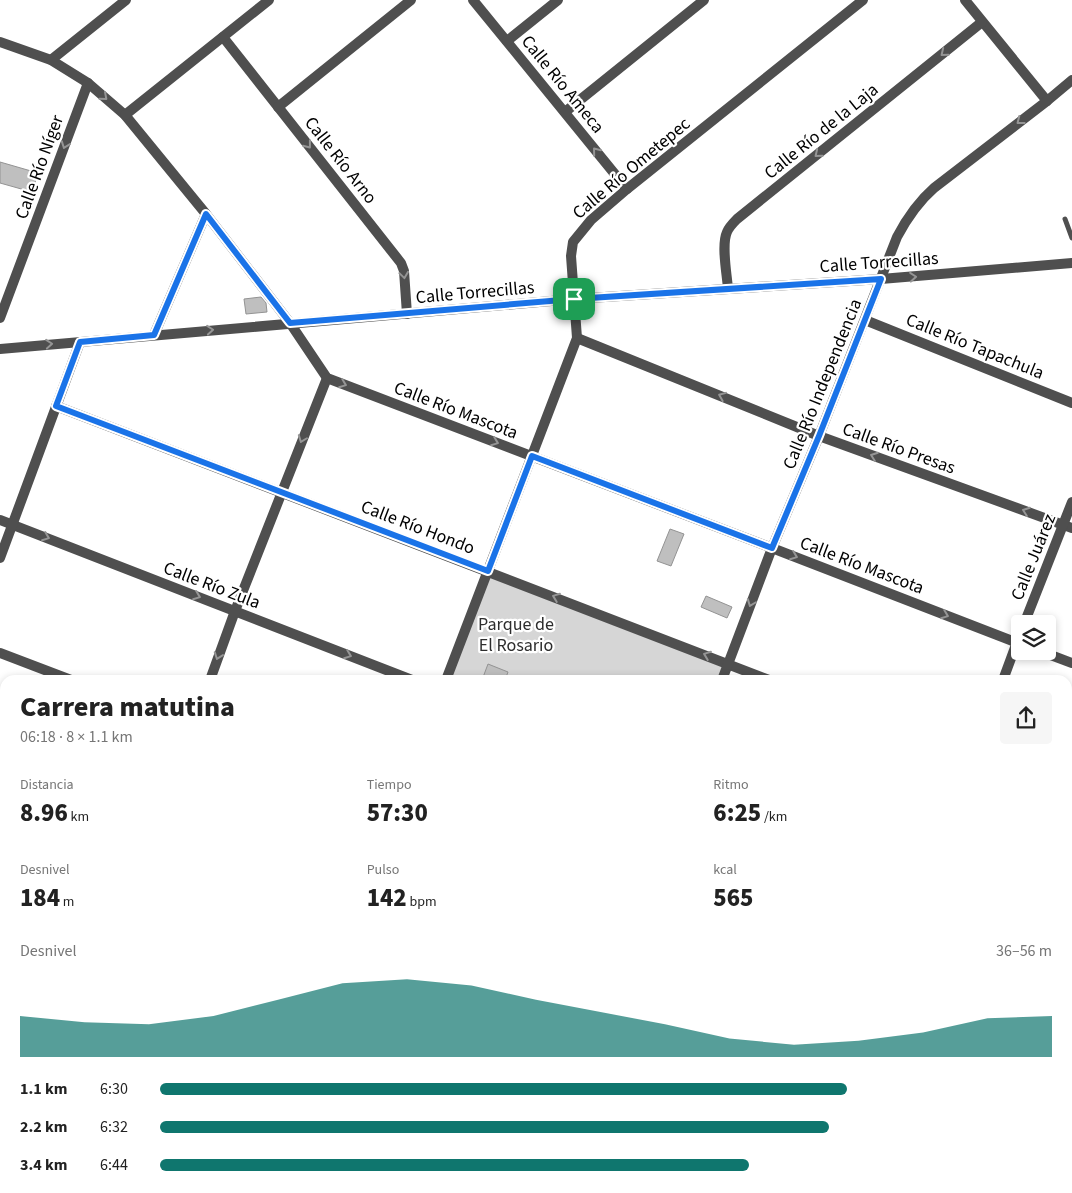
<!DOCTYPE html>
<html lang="es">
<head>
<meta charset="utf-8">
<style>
  :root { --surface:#fff; --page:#f6f6f6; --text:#222; --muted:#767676; --accent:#0f766e }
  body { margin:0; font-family:"Source Sans 3",sans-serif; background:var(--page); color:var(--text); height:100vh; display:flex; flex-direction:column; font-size:19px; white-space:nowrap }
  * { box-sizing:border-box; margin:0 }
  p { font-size:16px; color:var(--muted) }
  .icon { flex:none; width:28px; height:28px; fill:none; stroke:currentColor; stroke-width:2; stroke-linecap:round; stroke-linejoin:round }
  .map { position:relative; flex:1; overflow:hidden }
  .panel { position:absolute; left:0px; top:675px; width:1072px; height:519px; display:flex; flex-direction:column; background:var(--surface); border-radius:15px 15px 0 0; box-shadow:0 2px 8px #0003 }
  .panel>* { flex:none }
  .tools { position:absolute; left:1011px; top:615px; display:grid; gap:10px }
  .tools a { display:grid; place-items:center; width:45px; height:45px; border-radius:5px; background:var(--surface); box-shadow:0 2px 8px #0003; font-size:25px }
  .pin { position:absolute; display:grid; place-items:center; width:42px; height:42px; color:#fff; margin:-21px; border-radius:10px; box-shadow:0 2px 8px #0006 }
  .round { display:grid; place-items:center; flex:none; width:52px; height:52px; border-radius:5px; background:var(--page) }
  .headline { display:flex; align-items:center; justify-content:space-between; height:85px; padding:0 20px }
  h1 { font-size:28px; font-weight:800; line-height:38px }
  .stats { display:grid; grid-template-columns:repeat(3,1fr); gap:8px; height:85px; padding:5px 20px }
  .stats div { display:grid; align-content:center }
  .stats b { font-size:25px; font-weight:800 }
  .stats small { font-size:14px; font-weight:400 }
  .stats p { font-size:14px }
  .chart { height:140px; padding:10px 20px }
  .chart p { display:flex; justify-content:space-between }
  .chart svg { width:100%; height:90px; margin-top:5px; fill:var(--accent); opacity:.7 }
  ul { padding:0 20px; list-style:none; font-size:16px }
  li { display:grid; grid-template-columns:80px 60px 1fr; align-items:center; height:38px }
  li i { height:12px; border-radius:6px; background:var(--accent) }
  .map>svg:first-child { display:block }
  .green { fill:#d6d6d6 }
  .building { fill:#bfbfbf; stroke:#939393 }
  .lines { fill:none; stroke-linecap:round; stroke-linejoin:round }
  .primary-casing { stroke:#dbdbdb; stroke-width:15 }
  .service { stroke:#4f4f4f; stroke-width:5 }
  .minor { stroke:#4f4f4f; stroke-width:10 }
  .primary { stroke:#000; stroke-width:12 }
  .oneway { stroke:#959595 }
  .route-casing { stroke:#fff; stroke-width:10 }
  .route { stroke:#1a73e8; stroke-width:6 }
  .labels { text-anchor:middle; stroke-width:4.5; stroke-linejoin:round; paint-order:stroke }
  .street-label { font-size:18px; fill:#000; stroke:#fff }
  .park-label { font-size:18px; fill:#2d2d2d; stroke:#fff }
</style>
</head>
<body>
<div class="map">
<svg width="1072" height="1193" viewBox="0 0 1072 1193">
  <rect width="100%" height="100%" fill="#fff"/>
  <polygon class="green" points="490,576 723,666 718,680 450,680"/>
  <g class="building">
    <polygon points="0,162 38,173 32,192 0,183"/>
    <polygon points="261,297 266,303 267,312 246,314 244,299"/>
    <polygon points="670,529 684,534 671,566 657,561"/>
    <polygon points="706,596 732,607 727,618 701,607"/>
    <polygon points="488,664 508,672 505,680 482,680"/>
  </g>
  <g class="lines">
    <defs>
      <g id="primary">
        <polyline points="0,831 5,833"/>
        <polyline points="0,863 5,865"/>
        <polyline points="854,1189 865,1193"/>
        <polyline points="935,1189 945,1193"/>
      </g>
    </defs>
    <use href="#primary" class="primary-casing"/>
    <polyline class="service" points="1065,219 1072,238"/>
    <g class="minor">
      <polyline points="473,0 627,189"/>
      <polyline points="965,0 1047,101"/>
      <polyline points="223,37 401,263 404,271 407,314"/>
      <polyline points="507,41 558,0"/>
      <polyline points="0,42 51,60 88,83 125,115 206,214 290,323 327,378 772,548 1020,644"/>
      <polyline points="51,60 126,0"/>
      <polyline points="278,107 411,0"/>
      <polyline points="565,112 704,0"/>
      <polyline points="125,115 269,0"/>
      <path d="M728,289C727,274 721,245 727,232C729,227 733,223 737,219L982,22"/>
      <polyline points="0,318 88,83"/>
      <polyline points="865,320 1072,403"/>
      <polyline points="154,335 206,214"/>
      <polyline points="577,338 819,436 1072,528"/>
      <polyline points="0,349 574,299 881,279 1072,263"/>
      <polyline points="56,406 769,680"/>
      <polyline points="0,520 412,680"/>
      <polyline points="0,558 80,342"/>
      <polyline points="1024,624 1072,502"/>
      <polyline points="1040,651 1072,663"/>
      <polyline points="0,653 71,680"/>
      <polyline points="210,680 235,611 327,378"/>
      <polyline points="446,680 577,338 571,256 573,242 591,220 627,189 863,0"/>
      <path d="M722,680L772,548L819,436L897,237C907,218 918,202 934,188L1047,101L1072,80"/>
      <polyline points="1003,680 1020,634"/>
      <polyline points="1068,796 1072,798"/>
      <polyline points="1068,928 1072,930"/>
      <polyline points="1068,968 1072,961"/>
      <polyline points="0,1076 5,1079"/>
      <polyline points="194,1189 202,1193"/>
      <polyline points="430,1193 432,1189"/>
      <polyline points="612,1193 613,1189"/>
      <polyline points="805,1193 807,1189"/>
      <polyline points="975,1193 976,1189"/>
    </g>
    <use href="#primary" class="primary"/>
  </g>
  <defs><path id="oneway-chevron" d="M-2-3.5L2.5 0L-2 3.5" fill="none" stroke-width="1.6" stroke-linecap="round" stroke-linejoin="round" transform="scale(1.25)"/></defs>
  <g class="oneway">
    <use href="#oneway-chevron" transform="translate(944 53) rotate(141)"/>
    <use href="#oneway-chevron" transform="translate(104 97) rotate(41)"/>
    <use href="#oneway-chevron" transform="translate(1020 121) rotate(142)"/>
    <use href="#oneway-chevron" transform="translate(65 145) rotate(110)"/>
    <use href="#oneway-chevron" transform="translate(308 145) rotate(52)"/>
    <use href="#oneway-chevron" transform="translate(596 151) rotate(-129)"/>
    <use href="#oneway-chevron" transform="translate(818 154) rotate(141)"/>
    <use href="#oneway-chevron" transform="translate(404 275) rotate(82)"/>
    <use href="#oneway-chevron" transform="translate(913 277) rotate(-5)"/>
    <use href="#oneway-chevron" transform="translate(210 330) rotate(-5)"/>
    <use href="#oneway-chevron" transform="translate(49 344) rotate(-5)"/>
    <use href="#oneway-chevron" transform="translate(343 384) rotate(21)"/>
    <use href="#oneway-chevron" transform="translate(722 396) rotate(-158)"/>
    <use href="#oneway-chevron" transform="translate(302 439) rotate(111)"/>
    <use href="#oneway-chevron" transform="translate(495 442) rotate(21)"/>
    <use href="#oneway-chevron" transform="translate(874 456) rotate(-160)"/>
    <use href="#oneway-chevron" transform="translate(1026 511) rotate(-160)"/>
    <use href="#oneway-chevron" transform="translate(46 537) rotate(21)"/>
    <use href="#oneway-chevron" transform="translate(794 556) rotate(21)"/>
    <use href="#oneway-chevron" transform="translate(197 596) rotate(21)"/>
    <use href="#oneway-chevron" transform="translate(556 597) rotate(-159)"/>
    <use href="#oneway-chevron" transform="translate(751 603) rotate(111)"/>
    <use href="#oneway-chevron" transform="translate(945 615) rotate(21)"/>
    <use href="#oneway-chevron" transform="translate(348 655) rotate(21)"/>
    <use href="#oneway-chevron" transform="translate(707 655) rotate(-159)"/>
    <use href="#oneway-chevron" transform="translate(218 656) rotate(110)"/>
  </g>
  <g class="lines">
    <defs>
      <polygon id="route" points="206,214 290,323 574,299 881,279 819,436 772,548 532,456 488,571 56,406 80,342 154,335"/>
    </defs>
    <use href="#route" class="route-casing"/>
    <use href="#route" class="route"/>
  </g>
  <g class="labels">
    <g class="street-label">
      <text transform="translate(563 84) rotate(51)" y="6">Calle Río Ameca</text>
      <text transform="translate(821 131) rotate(-39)" y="6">Calle Río de la Laja</text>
      <text transform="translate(341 160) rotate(52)" y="6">Calle Río Arno</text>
      <text transform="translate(39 167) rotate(-70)" y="6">Calle Río Níger</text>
      <text transform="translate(631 168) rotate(-40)" y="6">Calle Río Ometepec</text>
      <text transform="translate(879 262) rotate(-4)" y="6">Calle Torrecillas</text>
      <text transform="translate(475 292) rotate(-5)" y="6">Calle Torrecillas</text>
      <text transform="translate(975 346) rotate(22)" y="6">Calle Río Tapachula</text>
      <text transform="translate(822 384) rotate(-68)" y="6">Calle Río Independencia</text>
      <text transform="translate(456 410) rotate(21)" y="6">Calle Río Mascota</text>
      <text transform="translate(899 448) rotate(20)" y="6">Calle Río Presas</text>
      <text transform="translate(418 527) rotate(21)" y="6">Calle Río Hondo</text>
      <text transform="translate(1033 557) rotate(-68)" y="6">Calle Juárez</text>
      <text transform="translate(862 565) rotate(21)" y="6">Calle Río Mascota</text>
      <text transform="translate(212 585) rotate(21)" y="6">Calle Río Zula</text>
    </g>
    <g class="park-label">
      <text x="516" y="630">Parque de<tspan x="516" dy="21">El Rosario</tspan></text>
    </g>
  </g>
</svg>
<div class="tools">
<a><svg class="icon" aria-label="layers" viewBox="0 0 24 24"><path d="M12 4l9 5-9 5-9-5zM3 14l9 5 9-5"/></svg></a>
</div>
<div class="pin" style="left:574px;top:299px;background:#1e9e55"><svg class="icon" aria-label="arrive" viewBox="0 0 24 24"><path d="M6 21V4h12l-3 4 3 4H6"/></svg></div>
<section class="panel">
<div class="headline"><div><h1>Carrera matutina</h1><p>06:18 · 8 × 1.1 km</p></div><a class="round"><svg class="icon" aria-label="share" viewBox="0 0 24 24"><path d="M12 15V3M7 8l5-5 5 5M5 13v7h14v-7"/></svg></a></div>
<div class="stats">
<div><p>Distancia</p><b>8.96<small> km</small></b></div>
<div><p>Tiempo</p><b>57:30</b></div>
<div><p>Ritmo</p><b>6:25<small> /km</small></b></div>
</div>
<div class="stats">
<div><p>Desnivel</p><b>184<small> m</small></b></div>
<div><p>Pulso</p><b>142<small> bpm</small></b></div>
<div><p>kcal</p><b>565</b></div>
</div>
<div class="chart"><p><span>Desnivel</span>36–56 m</p>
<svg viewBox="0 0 160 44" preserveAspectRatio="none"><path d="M0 44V24L10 27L20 28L30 24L40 16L50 8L60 6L70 9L80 16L90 22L100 28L110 35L120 38L130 36L140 32L150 25L160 24V44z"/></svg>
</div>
<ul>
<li><b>1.1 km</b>6:30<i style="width:77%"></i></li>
<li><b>2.2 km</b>6:32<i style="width:75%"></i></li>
<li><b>3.4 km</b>6:44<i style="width:66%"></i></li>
</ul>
</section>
</div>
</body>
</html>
